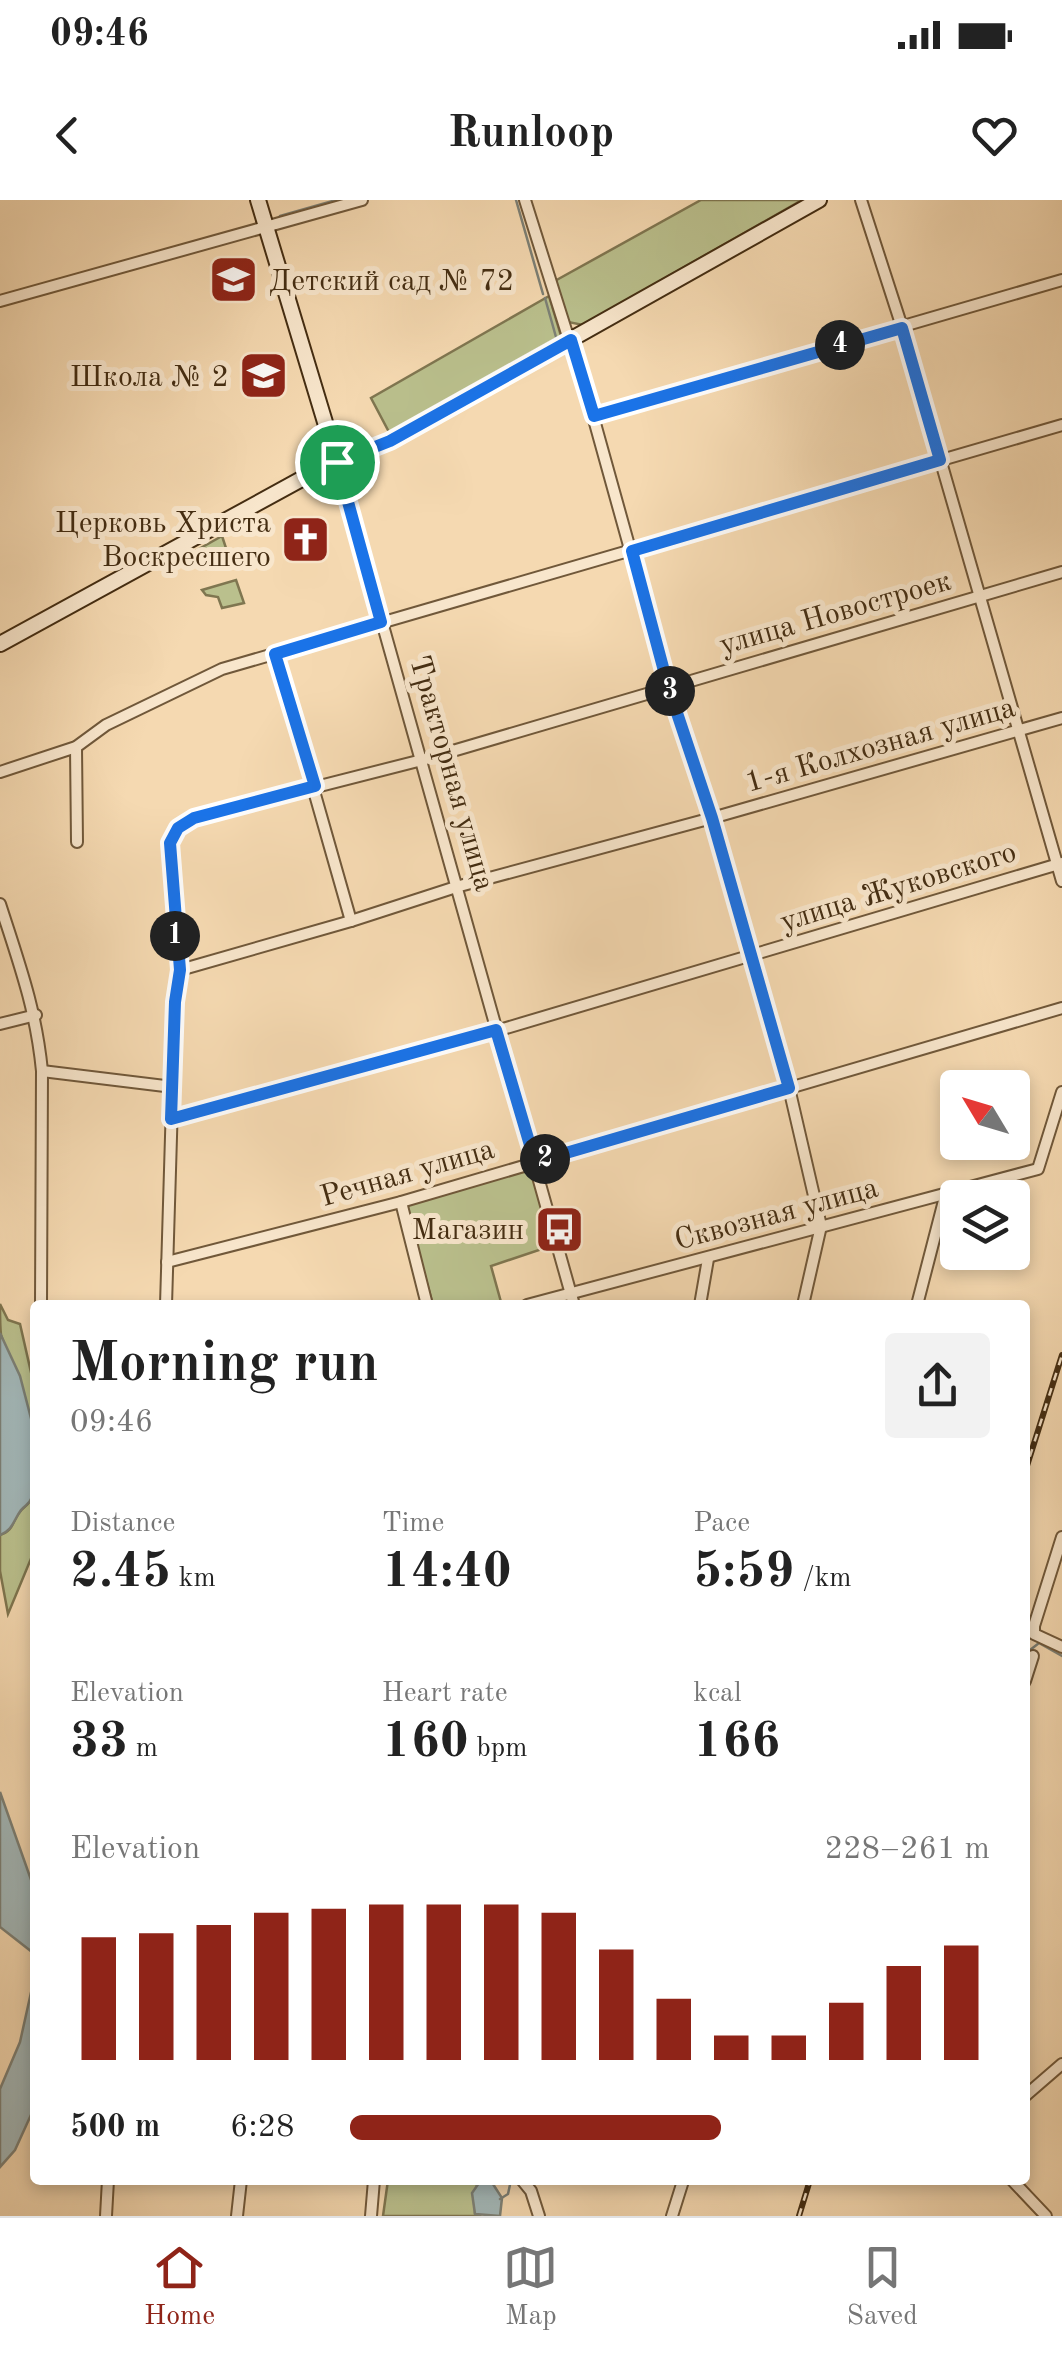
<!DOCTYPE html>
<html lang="en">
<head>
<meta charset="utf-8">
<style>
  :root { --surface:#fff; --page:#f2f2f2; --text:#222; --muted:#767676; --line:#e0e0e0; --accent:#8f2418 }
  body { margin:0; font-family:"Old Standard TT",serif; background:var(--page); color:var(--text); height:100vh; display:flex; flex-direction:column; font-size:38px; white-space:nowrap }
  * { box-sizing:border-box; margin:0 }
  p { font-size:32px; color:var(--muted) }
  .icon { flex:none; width:55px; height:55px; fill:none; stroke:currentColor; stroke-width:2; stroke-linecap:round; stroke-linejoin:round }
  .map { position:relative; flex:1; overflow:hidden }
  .details { position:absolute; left:30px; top:1100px; width:1000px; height:885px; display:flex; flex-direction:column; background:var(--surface); border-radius:10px; box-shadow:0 5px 15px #0003 }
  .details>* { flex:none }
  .needle { width:65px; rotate:308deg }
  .fabs { position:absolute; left:940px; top:870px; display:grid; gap:20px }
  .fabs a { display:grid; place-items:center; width:90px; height:90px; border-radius:10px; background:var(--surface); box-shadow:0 5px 15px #0003; font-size:50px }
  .pin { position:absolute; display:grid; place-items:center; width:85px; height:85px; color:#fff; margin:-42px; border:5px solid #fff; border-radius:50%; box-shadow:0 2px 10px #0007 }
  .km { position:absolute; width:50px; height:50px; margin:-25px; border-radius:50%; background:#222; color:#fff; font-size:28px; line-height:50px; text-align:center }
  .round { display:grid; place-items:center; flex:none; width:105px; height:105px; border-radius:10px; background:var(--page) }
  .head { display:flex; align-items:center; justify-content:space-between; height:170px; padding:0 40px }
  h1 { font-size:55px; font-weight:600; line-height:75px }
  .stats { display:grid; grid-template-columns:repeat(3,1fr); gap:15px; height:170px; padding:10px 40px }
  .stats div { display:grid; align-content:center }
  .stats b { font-size:50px; font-weight:600 }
  .stats small { font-size:28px; font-weight:400 }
  .stats p { font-size:28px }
  .chart { height:280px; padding:20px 40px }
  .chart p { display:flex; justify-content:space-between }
  .chart svg { width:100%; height:180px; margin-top:10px; stroke:var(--accent); stroke-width:6 }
  ul { padding:0 40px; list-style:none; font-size:32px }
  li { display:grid; grid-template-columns:160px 120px 1fr; align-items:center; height:75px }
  li i { height:25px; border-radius:12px; background:var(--accent) }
  .status { display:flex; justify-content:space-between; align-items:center; height:70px; padding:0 50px; background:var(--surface); direction:ltr }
  .status svg { height:28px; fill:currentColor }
  header { display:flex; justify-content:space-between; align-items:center; height:130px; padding:0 40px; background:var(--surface); font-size:45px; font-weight:600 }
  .dock { display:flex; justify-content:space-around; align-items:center; height:140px; border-top:2px solid var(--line); background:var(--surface); font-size:28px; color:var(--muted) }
  .dock a { display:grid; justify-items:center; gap:5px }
  .dock .active { color:var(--accent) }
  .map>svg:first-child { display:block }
  .green { fill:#bac08d; stroke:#7f7650; stroke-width:2.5 }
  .water { fill:#a2b7b8; stroke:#7c8076; stroke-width:2.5 }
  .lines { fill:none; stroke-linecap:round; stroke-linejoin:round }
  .stream { stroke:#7c8076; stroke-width:2.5 }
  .minor-casing { stroke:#70583a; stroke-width:14 }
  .secondary-casing { stroke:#442d12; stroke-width:18 }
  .minor { stroke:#f8e6cc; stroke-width:10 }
  .secondary { stroke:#f8e6cc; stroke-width:14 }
  .rail-casing { stroke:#442d12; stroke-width:6 }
  .rail { stroke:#f8e6cc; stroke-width:2.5; stroke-dasharray:8; stroke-linecap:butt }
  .route-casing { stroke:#fff; stroke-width:20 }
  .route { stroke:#1a73e8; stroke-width:12 }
  .labels { text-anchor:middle; stroke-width:10; stroke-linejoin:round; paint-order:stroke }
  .poi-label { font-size:30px; fill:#442d12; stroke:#f8e6cc; text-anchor:end }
  .street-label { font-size:30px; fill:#442d12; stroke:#f8e6cc }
</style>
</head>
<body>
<div class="status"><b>09:46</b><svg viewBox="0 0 49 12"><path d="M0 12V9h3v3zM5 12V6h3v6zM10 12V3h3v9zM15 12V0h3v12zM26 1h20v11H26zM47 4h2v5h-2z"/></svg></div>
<header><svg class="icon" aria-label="back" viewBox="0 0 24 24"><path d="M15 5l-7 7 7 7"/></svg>Runloop<svg class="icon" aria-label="heart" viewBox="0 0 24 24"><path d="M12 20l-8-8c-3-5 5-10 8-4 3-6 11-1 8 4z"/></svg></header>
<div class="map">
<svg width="1062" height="2016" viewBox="0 0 1062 2016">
  <rect width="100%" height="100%" fill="#f5d9b1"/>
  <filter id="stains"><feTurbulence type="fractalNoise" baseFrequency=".002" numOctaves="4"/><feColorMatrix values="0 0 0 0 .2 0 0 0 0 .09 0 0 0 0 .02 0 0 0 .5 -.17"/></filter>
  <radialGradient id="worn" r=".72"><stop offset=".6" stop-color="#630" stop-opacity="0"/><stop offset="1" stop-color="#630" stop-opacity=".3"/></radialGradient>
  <g class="green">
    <polygon points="701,0 802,0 583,125 568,122 553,82"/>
    <polygon points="549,96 561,136 389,232 371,198"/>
    <path d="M222,336L227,351C216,367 200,361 183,358Z"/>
    <polygon points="236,380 244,403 222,408 218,397 206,395 202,390"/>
    <polygon points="531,967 554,1045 491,1066 501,1102 433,1105 405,1004"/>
    <path d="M0,1104L8,1120L20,1124L35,1190V1349L8,1414L0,1371V1335C13,1331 12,1323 19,1313C22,1308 27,1306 30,1301C49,1269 12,1169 1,1135C0,1126 0,1113 0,1104Z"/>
    <polygon points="388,1980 481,1980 477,1983 475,2013 480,2016 383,2016"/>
  </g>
  <g class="water">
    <path d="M0,1133L20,1176L34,1230C26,1251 41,1276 32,1297C29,1305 26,1304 21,1310C13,1321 13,1330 0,1335Z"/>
    <polygon points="0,1592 35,1691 35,1906 15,1950 0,1967 0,1889 20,1842 34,1779 32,1752 0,1727"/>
    <polygon points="481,1980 491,1981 502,1998 500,2016 475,2014 472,1993"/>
  </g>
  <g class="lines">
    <g class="stream">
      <polyline points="516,0 543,94"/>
      <polyline points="280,16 336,0"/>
      <polyline points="545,98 556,137"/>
      <polyline points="1025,1454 1039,1443 1062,1456"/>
      <polyline points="500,1999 508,1994 511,1980"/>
    </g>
    <defs>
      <g id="minor">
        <polyline points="525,0 593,216 668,486 712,618 789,888 821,1026 803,1105"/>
        <polyline points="861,0 902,127 1062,681"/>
        <polyline points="0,101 362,0"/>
        <polyline points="593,216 1062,80"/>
        <polyline points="337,262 574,1105"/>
        <polyline points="275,454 351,721"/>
        <polyline points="76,547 77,642"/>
        <polyline points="0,572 76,547 106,525 222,469 1062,225"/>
        <path d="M0,704C19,763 36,809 42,871L41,1105"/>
        <polyline points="180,770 351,721 456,687 712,618 1062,518"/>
        <polyline points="0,824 36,815"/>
        <polyline points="42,871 173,887"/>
        <polyline points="171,919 496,831 1062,663"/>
        <polyline points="401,1002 427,1105"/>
        <polyline points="167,1062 401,1002 1062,808"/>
        <polyline points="166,1105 175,802 180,770 170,643 178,628 194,618 422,560 1062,372"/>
        <polyline points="527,1105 1038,969 1062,892"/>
        <polyline points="700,1105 708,1059"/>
        <polyline points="917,1105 946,993"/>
        <polyline points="1062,1337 1034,1426 1034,1434 1062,1447"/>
        <polyline points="1025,1481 1033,1456"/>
        <polyline points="1025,1896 1062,1864"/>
        <polyline points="522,1980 531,1991 539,2016"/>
        <polyline points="1012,1980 1046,2016"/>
        <polyline points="106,2016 108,1980"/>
        <polyline points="237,2016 241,1980"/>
        <polyline points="371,2016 374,1980"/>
        <polyline points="672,2016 683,1981"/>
      </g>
      <g id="secondary">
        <polyline points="258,0 337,262"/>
        <polyline points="0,444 318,270 390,241 819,0"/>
      </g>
    </defs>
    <use href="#minor" class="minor-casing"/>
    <use href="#secondary" class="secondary-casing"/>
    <use href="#minor" class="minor"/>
    <use href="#secondary" class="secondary"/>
    <defs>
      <g id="rail">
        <polyline points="1025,1272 1062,1155"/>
        <polyline points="799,2016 810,1980"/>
      </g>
    </defs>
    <use href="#rail" class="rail-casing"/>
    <use href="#rail" class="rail"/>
  </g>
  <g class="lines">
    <defs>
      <polygon id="route" points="902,128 940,260 632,351 668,486 712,618 789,888 535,962 496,830 171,919 175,802 180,770 170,643 178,628 194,618 315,586 275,454 381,422 337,262 390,241 571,140 594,216"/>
    </defs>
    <use href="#route" class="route-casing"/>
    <use href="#route" class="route"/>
  </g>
  <defs>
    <symbol id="school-square" viewBox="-11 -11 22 22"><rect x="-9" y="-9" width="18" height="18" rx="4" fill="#8f2418" stroke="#f8e6cc"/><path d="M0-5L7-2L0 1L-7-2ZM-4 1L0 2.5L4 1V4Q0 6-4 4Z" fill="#fff"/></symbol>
    <symbol id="church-square" viewBox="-11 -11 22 22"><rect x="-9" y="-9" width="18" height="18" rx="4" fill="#8f2418" stroke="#f8e6cc"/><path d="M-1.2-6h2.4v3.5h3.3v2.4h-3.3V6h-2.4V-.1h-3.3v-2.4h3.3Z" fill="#fff"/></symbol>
    <symbol id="bus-square" viewBox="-11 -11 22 22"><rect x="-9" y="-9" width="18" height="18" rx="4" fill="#8f2418" stroke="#f8e6cc"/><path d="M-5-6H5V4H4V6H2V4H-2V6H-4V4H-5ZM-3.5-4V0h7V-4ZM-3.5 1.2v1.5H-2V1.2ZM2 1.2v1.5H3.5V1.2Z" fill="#fff"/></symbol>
  </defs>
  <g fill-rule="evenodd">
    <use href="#school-square" x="206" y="52" width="55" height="55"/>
    <use href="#school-square" x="236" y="148" width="55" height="55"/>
    <use href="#church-square" x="278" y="312" width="55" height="55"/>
    <use href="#bus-square" x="532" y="1002" width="55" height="55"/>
  </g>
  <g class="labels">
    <g class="poi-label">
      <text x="269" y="90" text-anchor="start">Детский сад № 72</text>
      <text x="229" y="186">Школа № 2</text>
      <text x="271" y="332">Церковь Христа<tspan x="271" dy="34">Воскресшего</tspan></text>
      <text x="524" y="1039">Магазин</text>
    </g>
    <g class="street-label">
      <text transform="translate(835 412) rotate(-16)" y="10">улица Новостроек</text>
      <text transform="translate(880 544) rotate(-16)" y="10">1-я Колхозная улица</text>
      <text transform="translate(453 573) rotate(74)" y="10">Тракторная улица</text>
      <text transform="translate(898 686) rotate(-17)" y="10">улица Жуковского</text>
      <text transform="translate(407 972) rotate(-16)" y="10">Речная улица</text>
      <text transform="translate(776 1013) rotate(-15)" y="10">Сквозная улица</text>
    </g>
  </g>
  <rect width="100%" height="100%" filter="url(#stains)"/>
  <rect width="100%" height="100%" fill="url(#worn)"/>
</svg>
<div class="fabs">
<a><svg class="needle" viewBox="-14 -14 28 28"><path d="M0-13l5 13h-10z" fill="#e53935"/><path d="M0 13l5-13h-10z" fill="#767676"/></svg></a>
<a><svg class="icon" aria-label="layers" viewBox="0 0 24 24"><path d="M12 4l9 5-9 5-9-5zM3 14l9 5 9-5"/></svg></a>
</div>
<div class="pin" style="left:337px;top:262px;background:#1e9e55"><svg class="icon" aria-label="arrive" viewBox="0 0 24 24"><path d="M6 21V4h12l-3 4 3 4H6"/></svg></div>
<b class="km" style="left:175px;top:736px">1</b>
<b class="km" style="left:545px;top:959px">2</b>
<b class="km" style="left:670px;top:491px">3</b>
<b class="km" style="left:840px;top:145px">4</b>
<section class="details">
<div class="head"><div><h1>Morning run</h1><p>09:46</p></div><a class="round"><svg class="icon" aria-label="share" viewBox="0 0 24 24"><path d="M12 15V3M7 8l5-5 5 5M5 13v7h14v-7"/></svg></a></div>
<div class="stats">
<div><p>Distance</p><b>2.45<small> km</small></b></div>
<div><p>Time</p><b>14:40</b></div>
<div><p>Pace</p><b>5:59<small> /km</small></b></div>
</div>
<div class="stats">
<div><p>Elevation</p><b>33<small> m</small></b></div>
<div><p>Heart rate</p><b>160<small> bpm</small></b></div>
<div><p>kcal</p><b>166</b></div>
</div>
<div class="chart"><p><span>Elevation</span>228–261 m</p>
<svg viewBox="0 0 160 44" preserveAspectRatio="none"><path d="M5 44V14M15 44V13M25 44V11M35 44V8M45 44V7M55 44V6M65 44V6M75 44V6M85 44V8M95 44V17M105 44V29M115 44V38M125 44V38M135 44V30M145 44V21M155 44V16"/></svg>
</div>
<ul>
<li><b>500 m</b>6:28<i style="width:58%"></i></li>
</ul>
</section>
</div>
<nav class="dock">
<a class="active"><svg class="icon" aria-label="home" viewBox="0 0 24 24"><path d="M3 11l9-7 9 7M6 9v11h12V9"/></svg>Home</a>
<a><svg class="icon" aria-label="map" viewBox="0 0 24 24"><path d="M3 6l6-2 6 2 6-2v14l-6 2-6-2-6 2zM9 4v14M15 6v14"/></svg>Map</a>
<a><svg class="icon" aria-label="saved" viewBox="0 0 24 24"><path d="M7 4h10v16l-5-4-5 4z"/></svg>Saved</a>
</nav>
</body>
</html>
